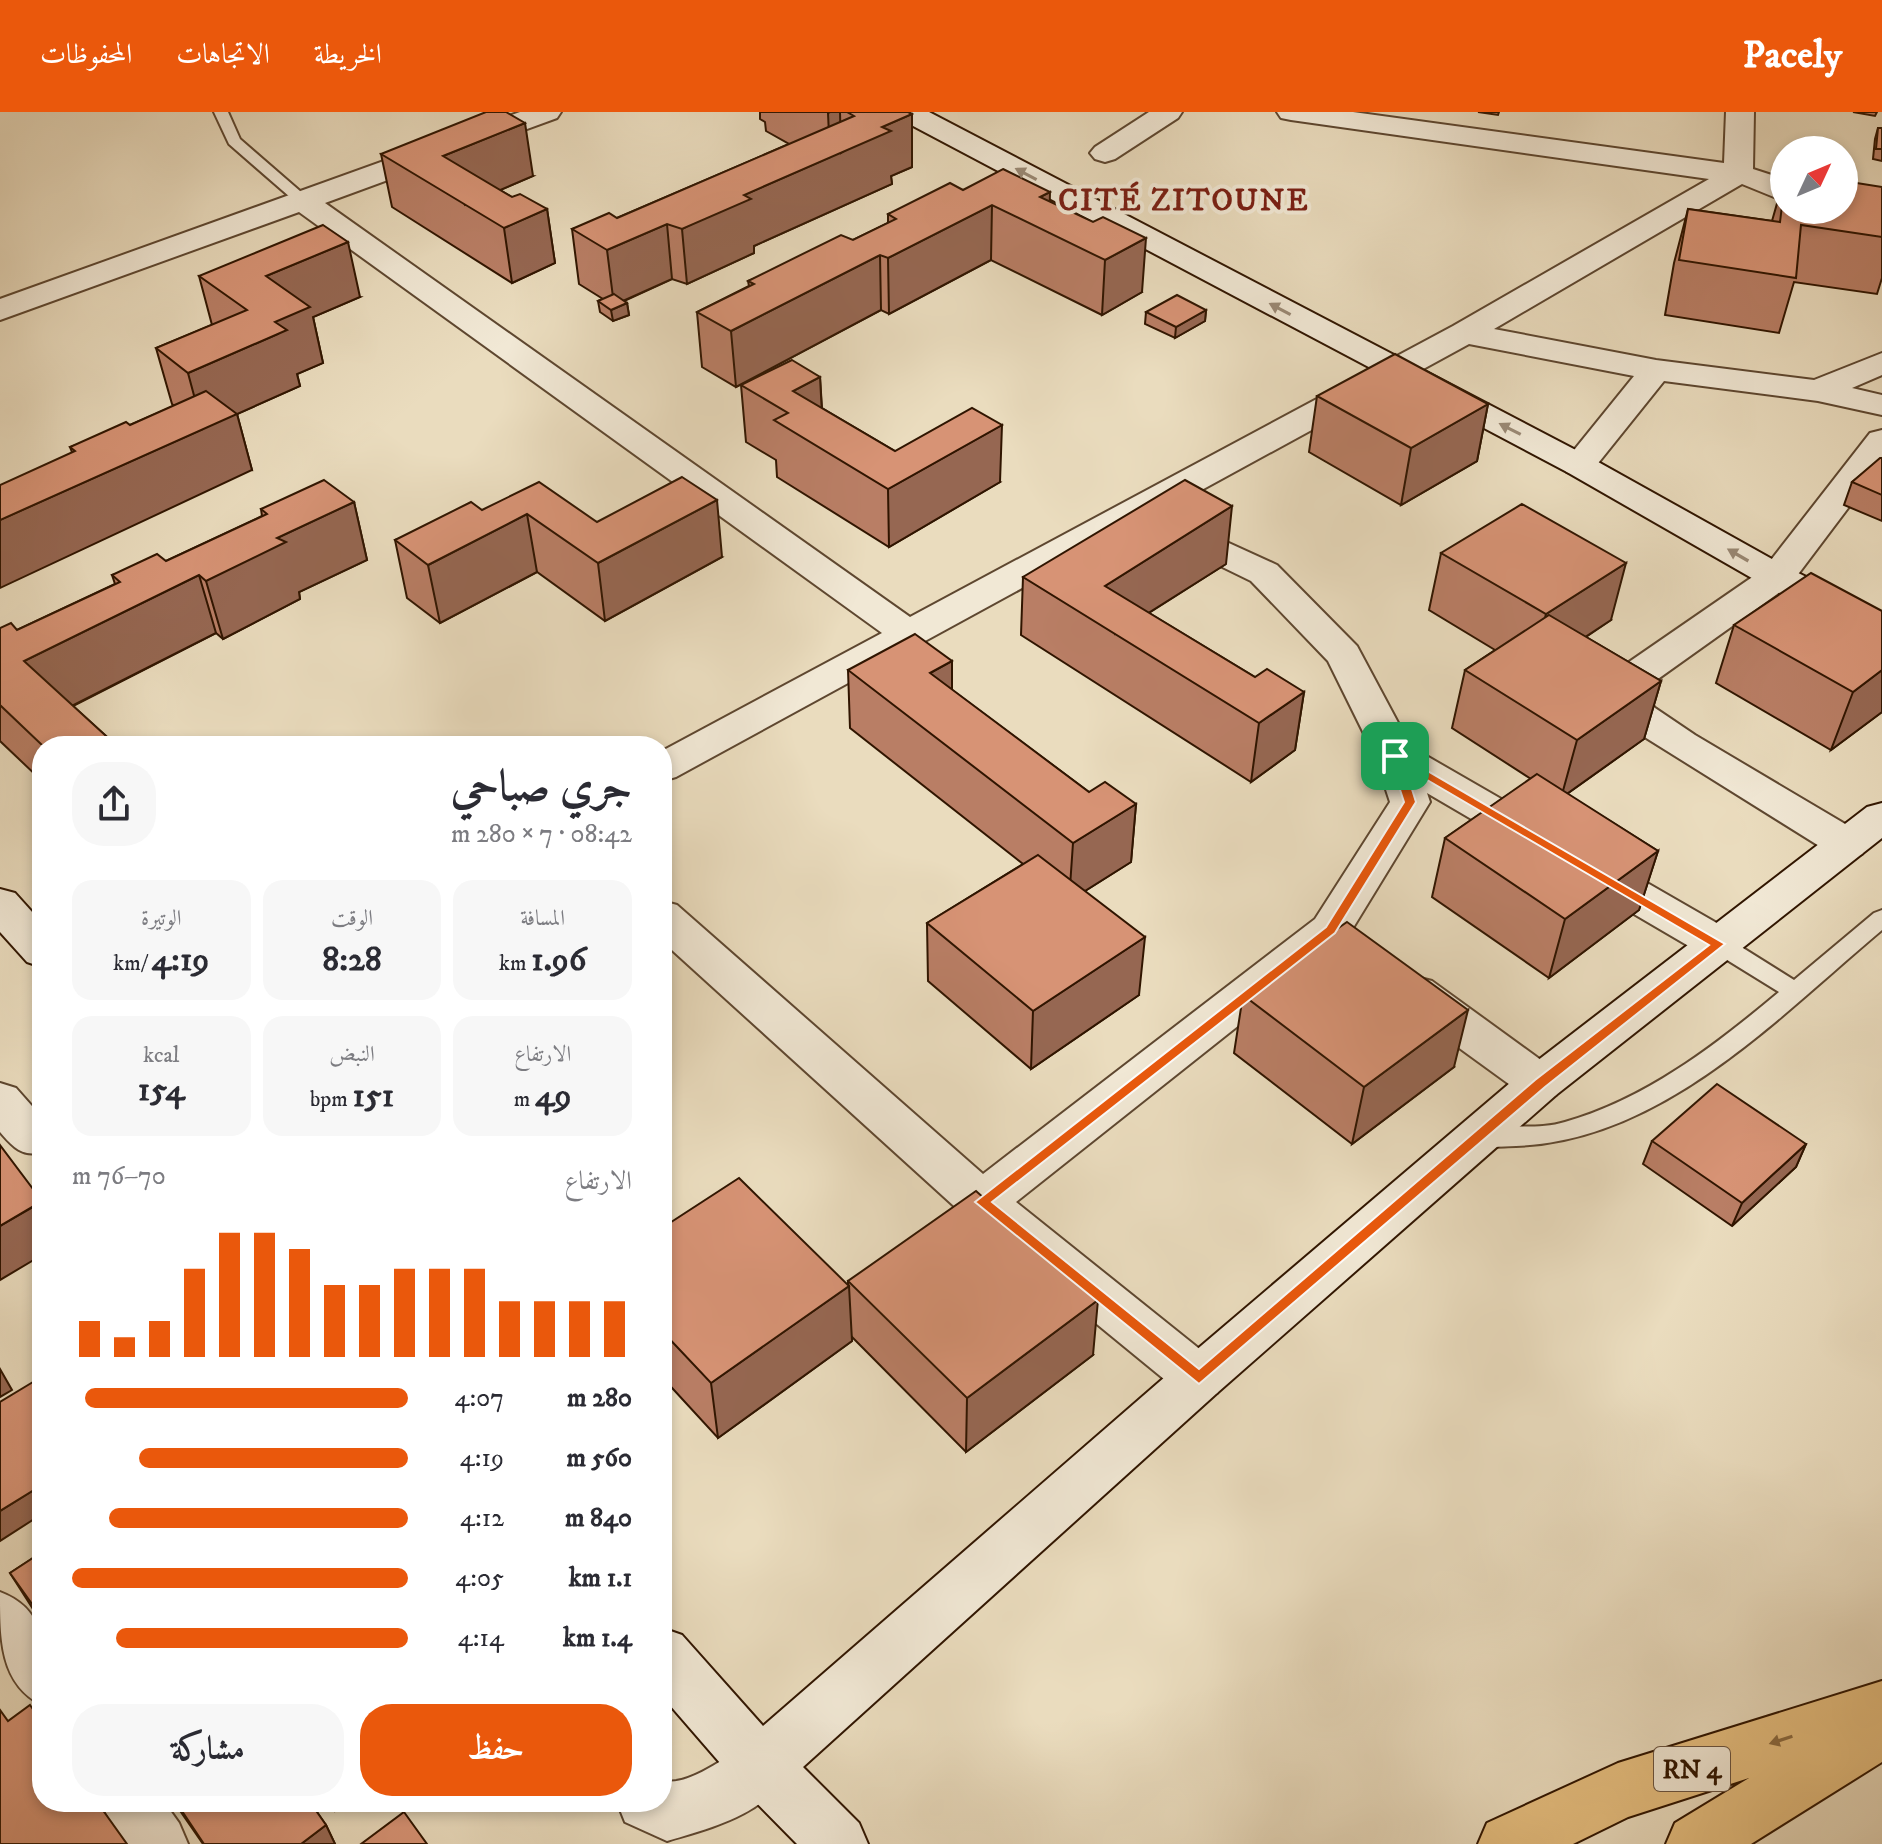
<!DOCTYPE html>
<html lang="ar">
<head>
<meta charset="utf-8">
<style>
  :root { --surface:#fff; --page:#f7f7f7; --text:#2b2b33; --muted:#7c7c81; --accent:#ea580c }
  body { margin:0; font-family:"IM FELL DW Pica",Amiri,serif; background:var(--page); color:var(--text); direction:rtl; height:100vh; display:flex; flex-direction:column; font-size:30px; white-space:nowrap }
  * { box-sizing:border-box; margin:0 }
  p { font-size:26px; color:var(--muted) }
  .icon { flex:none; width:44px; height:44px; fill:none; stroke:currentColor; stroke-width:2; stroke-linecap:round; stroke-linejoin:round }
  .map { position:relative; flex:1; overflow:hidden; direction:ltr }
  .panel { position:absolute; left:32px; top:624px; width:640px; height:1076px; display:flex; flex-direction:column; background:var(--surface); border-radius:32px; box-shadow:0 4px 12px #0003; direction:rtl }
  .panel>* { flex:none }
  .needle { width:52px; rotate:46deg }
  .fabs { position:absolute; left:1770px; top:24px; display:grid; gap:16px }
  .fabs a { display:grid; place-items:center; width:88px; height:88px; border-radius:50%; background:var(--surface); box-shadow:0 4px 12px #0003; font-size:40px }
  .pin { position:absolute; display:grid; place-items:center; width:68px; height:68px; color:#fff; margin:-34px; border-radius:16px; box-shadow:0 4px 12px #0006 }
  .round { display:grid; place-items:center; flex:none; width:84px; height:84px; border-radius:32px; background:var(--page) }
  .overview { display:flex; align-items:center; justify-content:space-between; height:136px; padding:0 40px }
  h1 { font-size:44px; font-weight:700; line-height:60px }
  .figures { display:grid; grid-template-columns:repeat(3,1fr); gap:12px; height:136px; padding:8px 40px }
  .figures div { display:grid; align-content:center; border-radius:20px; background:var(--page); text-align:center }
  .figures b { font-size:34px; font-weight:700 }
  .figures small { font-size:22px; font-weight:400 }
  .figures p { font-size:22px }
  .chart { height:224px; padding:16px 40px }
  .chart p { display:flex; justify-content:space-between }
  .chart svg { width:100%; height:144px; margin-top:8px; stroke:var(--accent); stroke-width:6 }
  .primary-button { display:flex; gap:16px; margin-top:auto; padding:16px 40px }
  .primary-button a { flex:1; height:92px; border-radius:32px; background:var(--accent); color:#fff; font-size:32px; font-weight:700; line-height:92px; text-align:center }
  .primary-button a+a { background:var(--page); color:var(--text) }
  ul { padding:0 40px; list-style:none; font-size:26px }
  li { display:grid; grid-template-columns:128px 96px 1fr; align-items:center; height:60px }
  li i { height:20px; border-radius:10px; background:var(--accent) }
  header { display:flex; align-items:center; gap:48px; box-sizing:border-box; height:112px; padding:0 40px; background:var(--accent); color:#fff }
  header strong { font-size:38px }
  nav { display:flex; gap:44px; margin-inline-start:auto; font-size:28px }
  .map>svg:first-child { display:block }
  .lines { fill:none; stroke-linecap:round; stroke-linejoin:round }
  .lane-casing { stroke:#5e4730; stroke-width:4 }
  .street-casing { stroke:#5e4730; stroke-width:4 }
  .secondary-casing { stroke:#301500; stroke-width:4 }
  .highway-casing { stroke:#301500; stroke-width:4 }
  .lane { fill:#f1e8d5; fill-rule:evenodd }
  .street { fill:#f1e8d5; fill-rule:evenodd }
  .secondary { fill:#f1e8d5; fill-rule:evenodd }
  .highway { fill:#e5be7f; fill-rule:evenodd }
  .wall { fill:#b97e65; stroke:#301500; stroke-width:2 }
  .shaded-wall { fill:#966752; stroke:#301500; stroke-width:2 }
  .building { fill:#d79375; stroke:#301500; stroke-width:2 }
  .oneway { fill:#9a8975 }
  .oneway2 { fill:#8a6a40 }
  .route { fill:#ea580c; stroke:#fff; stroke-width:2; fill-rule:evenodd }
  .labels { text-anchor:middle; stroke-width:8; stroke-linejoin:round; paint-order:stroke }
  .shield { fill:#f1e8d5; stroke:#6a5440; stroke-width:2 }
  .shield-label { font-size:26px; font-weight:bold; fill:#301500 }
  .far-district-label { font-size:30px; font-weight:bold; letter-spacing:2px; fill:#7a1f14; stroke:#f1e8d5 }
</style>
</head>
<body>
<header>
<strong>Pacely</strong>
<nav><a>الخريطة</a><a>الاتجاهات</a><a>المحفوظات</a></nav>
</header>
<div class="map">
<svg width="1882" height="1732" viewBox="0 0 1882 1732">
  <rect width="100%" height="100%" fill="#eadcbe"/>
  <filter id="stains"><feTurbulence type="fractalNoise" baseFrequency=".0025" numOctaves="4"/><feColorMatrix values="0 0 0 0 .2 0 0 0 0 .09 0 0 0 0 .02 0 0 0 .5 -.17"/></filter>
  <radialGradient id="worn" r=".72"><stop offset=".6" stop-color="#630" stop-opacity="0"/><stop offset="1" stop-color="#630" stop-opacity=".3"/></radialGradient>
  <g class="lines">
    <defs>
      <g id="lane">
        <polygon points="214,0 228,0 240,27 308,86 308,92 298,92 229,32"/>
        <path d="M1882,798V818C1777,906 1662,1029 1516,1034C1502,1034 1487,1037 1474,1032L1470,1026L1474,1020C1503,1010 1536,1019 1565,1010C1646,987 1716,933 1779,880L1711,838L1708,832L1711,826H1727L1794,868L1874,801Z"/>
      </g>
      <g id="street">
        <polygon points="520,0 561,0 557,6 325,91 910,505 1453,214 1709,67 1291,8 1281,6 1277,0 1353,0 1724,51 1726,0 1754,0 1753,57 1784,67 1784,89 1742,72 1494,217 1656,248 1814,268 1882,241 1882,263 1852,276 1882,283 1882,303 1818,289 1664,269 1591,360 1579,363 1567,360 1562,353 1634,264 1469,232 676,665 662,669 662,639 882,521 299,100 0,208 0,187"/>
        <polygon points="1149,0 1182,0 1178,6 1115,47 1105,50 1095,47 1090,41 1095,35"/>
        <polygon points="1882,318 1882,351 1790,473 1648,574 1646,585 1655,596 1695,623 1862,722 1868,732 1862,742 1847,746 1832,742 1627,614 1607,587 1611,568 1616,559 1764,457 1870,321"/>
        <polygon points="1174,406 1277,453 1357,534 1411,635 1734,821 1741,832 1734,843 1719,848 1704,843 1427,681 1430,690 1345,829 1016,1090 1217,1251 1225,1266 1217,1281 1199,1288 1181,1281 965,1104 662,829 662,789 677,793 983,1062 1315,807 1390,690 1375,644 1328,549 1251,469 1161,425 1156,417 1161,409"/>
        <polygon points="1416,865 1432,869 1556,959 1563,971 1556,983 1540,989 1524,983 1400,893 1394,881 1400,869"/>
        <path d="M0,971L16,976L39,1002L42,1001V1040C22,1046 12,1034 0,1020Z"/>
        <path d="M0,1480C53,1500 42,1546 42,1593C0,1572 0,1527 0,1480Z"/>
        <path d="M761,1626L782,1634L790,1654C770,1702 713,1715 667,1729L625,1710L617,1690H662V1668C688,1678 736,1636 761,1626Z"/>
        <polygon points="100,1690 164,1690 179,1711 188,1732 123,1732"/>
      </g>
      <g id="secondary">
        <polygon points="894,0 929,0 1591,346 1790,457 1882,502 1882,529 1869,525 1764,473 1567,360 898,6"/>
        <polygon points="1882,691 1882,726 1556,983 1217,1281 803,1655 859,1711 868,1732 797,1732 740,1674 662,1584 662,1516 682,1523 763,1614 1181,1251 1524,959 1867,695"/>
        <polygon points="0,777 15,781 42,811 42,855 27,850 0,820"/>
      </g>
      <polygon id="highway" points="1882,1569 1882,1650 1751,1732 1666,1732 1675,1711 1749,1666 1628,1705 1573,1732 1478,1732 1487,1711 1618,1651"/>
    </defs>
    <use href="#lane" class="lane-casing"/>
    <use href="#street" class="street-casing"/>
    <use href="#secondary" class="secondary-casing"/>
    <use href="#highway" class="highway-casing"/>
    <use href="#lane" class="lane"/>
    <use href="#street" class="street"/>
    <use href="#secondary" class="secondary"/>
    <use href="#highway" class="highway"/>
  </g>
  <g class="wall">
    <polygon points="760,0 908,0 912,2 912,55 891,64 892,72 754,134 754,141 687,172 672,167 624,189 627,191 629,203 613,209 600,200 598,189 603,187 579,172 572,117 617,106 789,32 766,19 765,10 760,7"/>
    <polygon points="1478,0 1499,0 1498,3"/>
    <polygon points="1853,0 1877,0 1875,4"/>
    <polygon points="1878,16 1882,16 1882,49 1873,47 1875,27"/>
    <polygon points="381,42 533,64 500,78 512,85 547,97 555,151 512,171 392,95"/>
    <polygon points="1784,67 1784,98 1882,75 1882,166 1877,182 1794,170 1779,221 1665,203 1674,151 1688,97 1772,109"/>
    <polygon points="963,78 1050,89 1142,180 1102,203 991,148 889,202 881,198 736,275 702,255 697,200 749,174 748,169 853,128 888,111 888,102"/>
    <polygon points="199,164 360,185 313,205 323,251 297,262 300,274 237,302 252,358 72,340 70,335 130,313 174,294 172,292 156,236 212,213"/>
    <polygon points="1206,198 1205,209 1175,226 1145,212 1146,200"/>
    <polygon points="820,265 822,296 895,339 1000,370 889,435 777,365 776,348 746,330 741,273"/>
    <polygon points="1317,284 1488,292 1477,349 1401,393 1309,340"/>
    <polygon points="1882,346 1882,409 1844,393 1852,370"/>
    <polygon points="354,390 367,448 299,480 300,487 223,527 216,521 73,594 117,634 42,634 42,669 0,629 0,516 17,518 115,472 112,463 166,449 262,404 261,397"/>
    <polygon points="482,398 597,410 722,445 605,509 537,460 440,511 407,486 395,428"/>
    <polygon points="1441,441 1611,508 1586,525 1661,569 1644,627 1567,682 1658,739 1639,798 1549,866 1432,785 1445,726 1531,667 1452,616 1465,558 1495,538 1429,498"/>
    <polygon points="1226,452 1149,501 1255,565 1304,580 1295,638 1251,670 1021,523 1023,465"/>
    <polygon points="1882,499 1882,600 1831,638 1716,571 1734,513"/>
    <polygon points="952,549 952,578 1089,680 1136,692 1131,750 1085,779 1139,883 1031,957 928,869 927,811 1023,752 850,616 848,558"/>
    <polygon points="1243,883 1454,955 1352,1032 1234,941"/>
    <polygon points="1652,1029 1806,1032 1796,1055 1732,1114 1643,1052"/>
    <polygon points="662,1116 848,1173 848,1169 1093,1243 966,1340 852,1225 852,1229 718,1326 662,1265"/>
    <polygon points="42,1440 42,1511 10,1461"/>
    <polygon points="174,1690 310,1690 326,1713 335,1732 203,1732"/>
  </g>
  <g class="shaded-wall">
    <polygon points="830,0 840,0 841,41 882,15 912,2 912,55 891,64 892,72 754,134 754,141 687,172 682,117 744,83 830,45 828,1"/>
    <polygon points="525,11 533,64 465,93 443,44"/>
    <polygon points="1050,80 1049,121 1040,85"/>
    <polygon points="992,93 991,148 889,202 888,146"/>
    <polygon points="547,97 555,151 512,171 504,116"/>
    <polygon points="667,112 672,167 614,193 607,138"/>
    <polygon points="1146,126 1142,180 1102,203 1105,148"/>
    <polygon points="348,130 360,185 313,205 323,251 297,262 300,274 237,302 252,358 0,476 0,408 203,317 188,261 278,222 266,164"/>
    <polygon points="880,143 881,198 736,275 731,219"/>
    <polygon points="627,191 629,203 613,209 611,198"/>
    <polygon points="1206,198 1205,209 1175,226 1176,215"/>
    <polygon points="820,265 823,321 793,279"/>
    <polygon points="1488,292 1477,349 1401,393 1411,336"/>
    <polygon points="1002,313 1000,370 889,435 888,377"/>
    <polygon points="717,388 722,445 605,509 598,451"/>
    <polygon points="354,390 367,448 299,480 300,487 223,527 206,469 277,426"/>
    <polygon points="1232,394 1226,452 1115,522 1105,474"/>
    <polygon points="527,402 537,460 440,511 428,453"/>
    <polygon points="1626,451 1611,508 1532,560 1546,502"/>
    <polygon points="199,463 216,521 46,607 24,549"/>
    <polygon points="952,549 952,607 930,561"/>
    <polygon points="1882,558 1882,600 1831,638 1853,580"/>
    <polygon points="1661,569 1644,627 1561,686 1577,628"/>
    <polygon points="1304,580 1295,638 1251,670 1259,611"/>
    <polygon points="1136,692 1131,750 1069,789 1073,731"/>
    <polygon points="1658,739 1639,798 1549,866 1565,807"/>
    <polygon points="1145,825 1139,883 1031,957 1033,899"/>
    <polygon points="1468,898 1454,955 1352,1032 1364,975"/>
    <polygon points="1806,1032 1796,1055 1732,1114 1742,1091"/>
    <polygon points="42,1090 42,1143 0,1168 0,1114"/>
    <polygon points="849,1174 852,1229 718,1326 711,1271"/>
    <polygon points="1098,1188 1093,1243 966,1340 967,1286"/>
    <polygon points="0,1257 12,1278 0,1285"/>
    <polygon points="42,1373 42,1402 0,1429 0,1399"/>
    <polygon points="331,1690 346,1690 335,1699"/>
    <polygon points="326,1713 335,1732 301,1732"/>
  </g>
  <g class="building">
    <polygon points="486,0 506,0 525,11 443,44 512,85 520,82 547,97 504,116 381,42"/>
    <polygon points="847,0 908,0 912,2 882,15 891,19 744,83 751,87 682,117 667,112 607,138 572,117 609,101 617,106 854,4"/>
    <polygon points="1878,16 1882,16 1882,37 1876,37"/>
    <polygon points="1003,57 1050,80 1040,85 1093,110 1103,105 1146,126 1105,148 992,93 888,146 880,143 731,219 697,200 754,172 748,169 841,123 853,128 896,107 888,102 950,71 963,78"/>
    <polygon points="1844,69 1882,75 1882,125 1801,113 1796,166 1679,148 1688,97 1780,110 1784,77 1784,98 1844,98"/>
    <polygon points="323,113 348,130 266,164 310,195 275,210 287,218 188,261 156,236 247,198 199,164"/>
    <polygon points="614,182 627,191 611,198 598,189"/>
    <polygon points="1177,183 1206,198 1176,215 1146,200"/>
    <polygon points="1395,242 1488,292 1411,336 1317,284"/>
    <polygon points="792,248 820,265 793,279 895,339 972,296 1002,313 888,377 774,308 788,301 741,273"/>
    <polygon points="206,279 237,302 0,408 0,373 75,339 70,335 126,310 130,313"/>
    <polygon points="1880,346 1882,346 1882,383 1852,370"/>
    <polygon points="682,365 717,388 598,451 527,402 428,453 395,428 471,390 482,398 539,370 597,410"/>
    <polygon points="324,368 354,390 277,426 286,430 206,469 199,463 24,549 117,634 43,634 0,593 0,516 11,511 17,518 120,470 112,463 157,442 166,449 267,402 261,397"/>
    <polygon points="1185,368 1232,394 1105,474 1255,565 1267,557 1304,580 1259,611 1023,465"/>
    <polygon points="1522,392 1626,451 1546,502 1441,441"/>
    <polygon points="1811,461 1882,499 1882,558 1853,580 1734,513"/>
    <polygon points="1549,503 1661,569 1577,628 1465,558"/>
    <polygon points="915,522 952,549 930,561 1089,680 1105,670 1136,692 1073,731 848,558"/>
    <polygon points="1537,662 1658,739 1565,807 1445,726"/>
    <polygon points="1038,743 1145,825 1033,899 927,811"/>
    <polygon points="1347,810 1468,898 1364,975 1243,883"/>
    <polygon points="1717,972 1806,1032 1742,1091 1652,1029"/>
    <polygon points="0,1033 42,1089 0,1114"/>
    <polygon points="739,1066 849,1174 711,1271 662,1219 662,1116"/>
    <polygon points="976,1079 1098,1188 967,1286 848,1169"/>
    <polygon points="33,1270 42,1283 42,1373 0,1399 0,1290"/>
    <polygon points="42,1440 42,1506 10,1461"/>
    <polygon points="30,1593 42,1610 42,1690 97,1690 127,1732 0,1732 0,1598 8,1609"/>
    <polygon points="176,1690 310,1690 326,1713 301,1732 204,1732"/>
    <polygon points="404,1700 427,1732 361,1732"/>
  </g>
  <defs><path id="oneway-solid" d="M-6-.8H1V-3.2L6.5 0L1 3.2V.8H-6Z" transform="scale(2)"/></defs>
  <g class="oneway">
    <use href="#oneway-solid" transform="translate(1026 62) rotate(-152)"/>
    <use href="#oneway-solid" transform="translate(1280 197) rotate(-152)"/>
    <use href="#oneway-solid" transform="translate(1510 317) rotate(-153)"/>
    <use href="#oneway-solid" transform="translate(1738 443) rotate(-150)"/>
  </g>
  <use class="oneway2" href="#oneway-solid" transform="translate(1781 1628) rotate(162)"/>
  <path class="route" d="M1395,640L1725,832L1545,975L1199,1272L975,1090L1326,815L1404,690L1389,644ZM1405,655L1709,833L1535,968L1199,1257L992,1090L1335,821L1416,690Z"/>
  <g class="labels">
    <rect class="shield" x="1654" y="1635" width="76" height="44" rx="6"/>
    <g class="shield-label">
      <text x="1692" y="1666">RN 4</text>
    </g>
    <g class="far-district-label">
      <text x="1184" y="98">CITÉ ZITOUNE</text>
    </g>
  </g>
  <rect width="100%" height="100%" filter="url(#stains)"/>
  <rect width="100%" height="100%" fill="url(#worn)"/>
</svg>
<div class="fabs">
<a><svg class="needle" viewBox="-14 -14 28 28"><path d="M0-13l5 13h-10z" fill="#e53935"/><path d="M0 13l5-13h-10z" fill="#7c7c81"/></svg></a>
</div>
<div class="pin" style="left:1395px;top:644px;background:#1e9e55"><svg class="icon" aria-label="arrive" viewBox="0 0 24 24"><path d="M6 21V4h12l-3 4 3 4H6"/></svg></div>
<section class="panel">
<div class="overview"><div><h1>جري صباحي</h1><p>08:42 · 7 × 280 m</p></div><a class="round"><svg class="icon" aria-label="share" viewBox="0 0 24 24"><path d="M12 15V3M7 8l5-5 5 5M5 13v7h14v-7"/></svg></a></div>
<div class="figures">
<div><p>المسافة</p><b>1.96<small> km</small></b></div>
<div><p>الوقت</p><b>8:28</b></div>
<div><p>الوتيرة</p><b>4:19<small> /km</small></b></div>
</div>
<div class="figures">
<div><p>الارتفاع</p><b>49<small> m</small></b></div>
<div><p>النبض</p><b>151<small> bpm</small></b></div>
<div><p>kcal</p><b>154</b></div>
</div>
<div class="chart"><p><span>الارتفاع</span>70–76 m</p>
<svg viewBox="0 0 160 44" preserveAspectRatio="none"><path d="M5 44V33M15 44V38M25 44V33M35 44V17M45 44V6M55 44V6M65 44V11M75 44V22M85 44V22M95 44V17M105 44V17M115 44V17M125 44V27M135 44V27M145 44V27M155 44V27"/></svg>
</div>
<ul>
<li><b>280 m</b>4:07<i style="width:96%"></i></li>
<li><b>560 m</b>4:19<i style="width:80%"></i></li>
<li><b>840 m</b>4:12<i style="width:89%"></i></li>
<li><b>1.1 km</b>4:05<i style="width:100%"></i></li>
<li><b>1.4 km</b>4:14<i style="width:87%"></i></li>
</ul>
<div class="primary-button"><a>حفظ</a><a>مشاركة</a></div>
</section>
</div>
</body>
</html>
